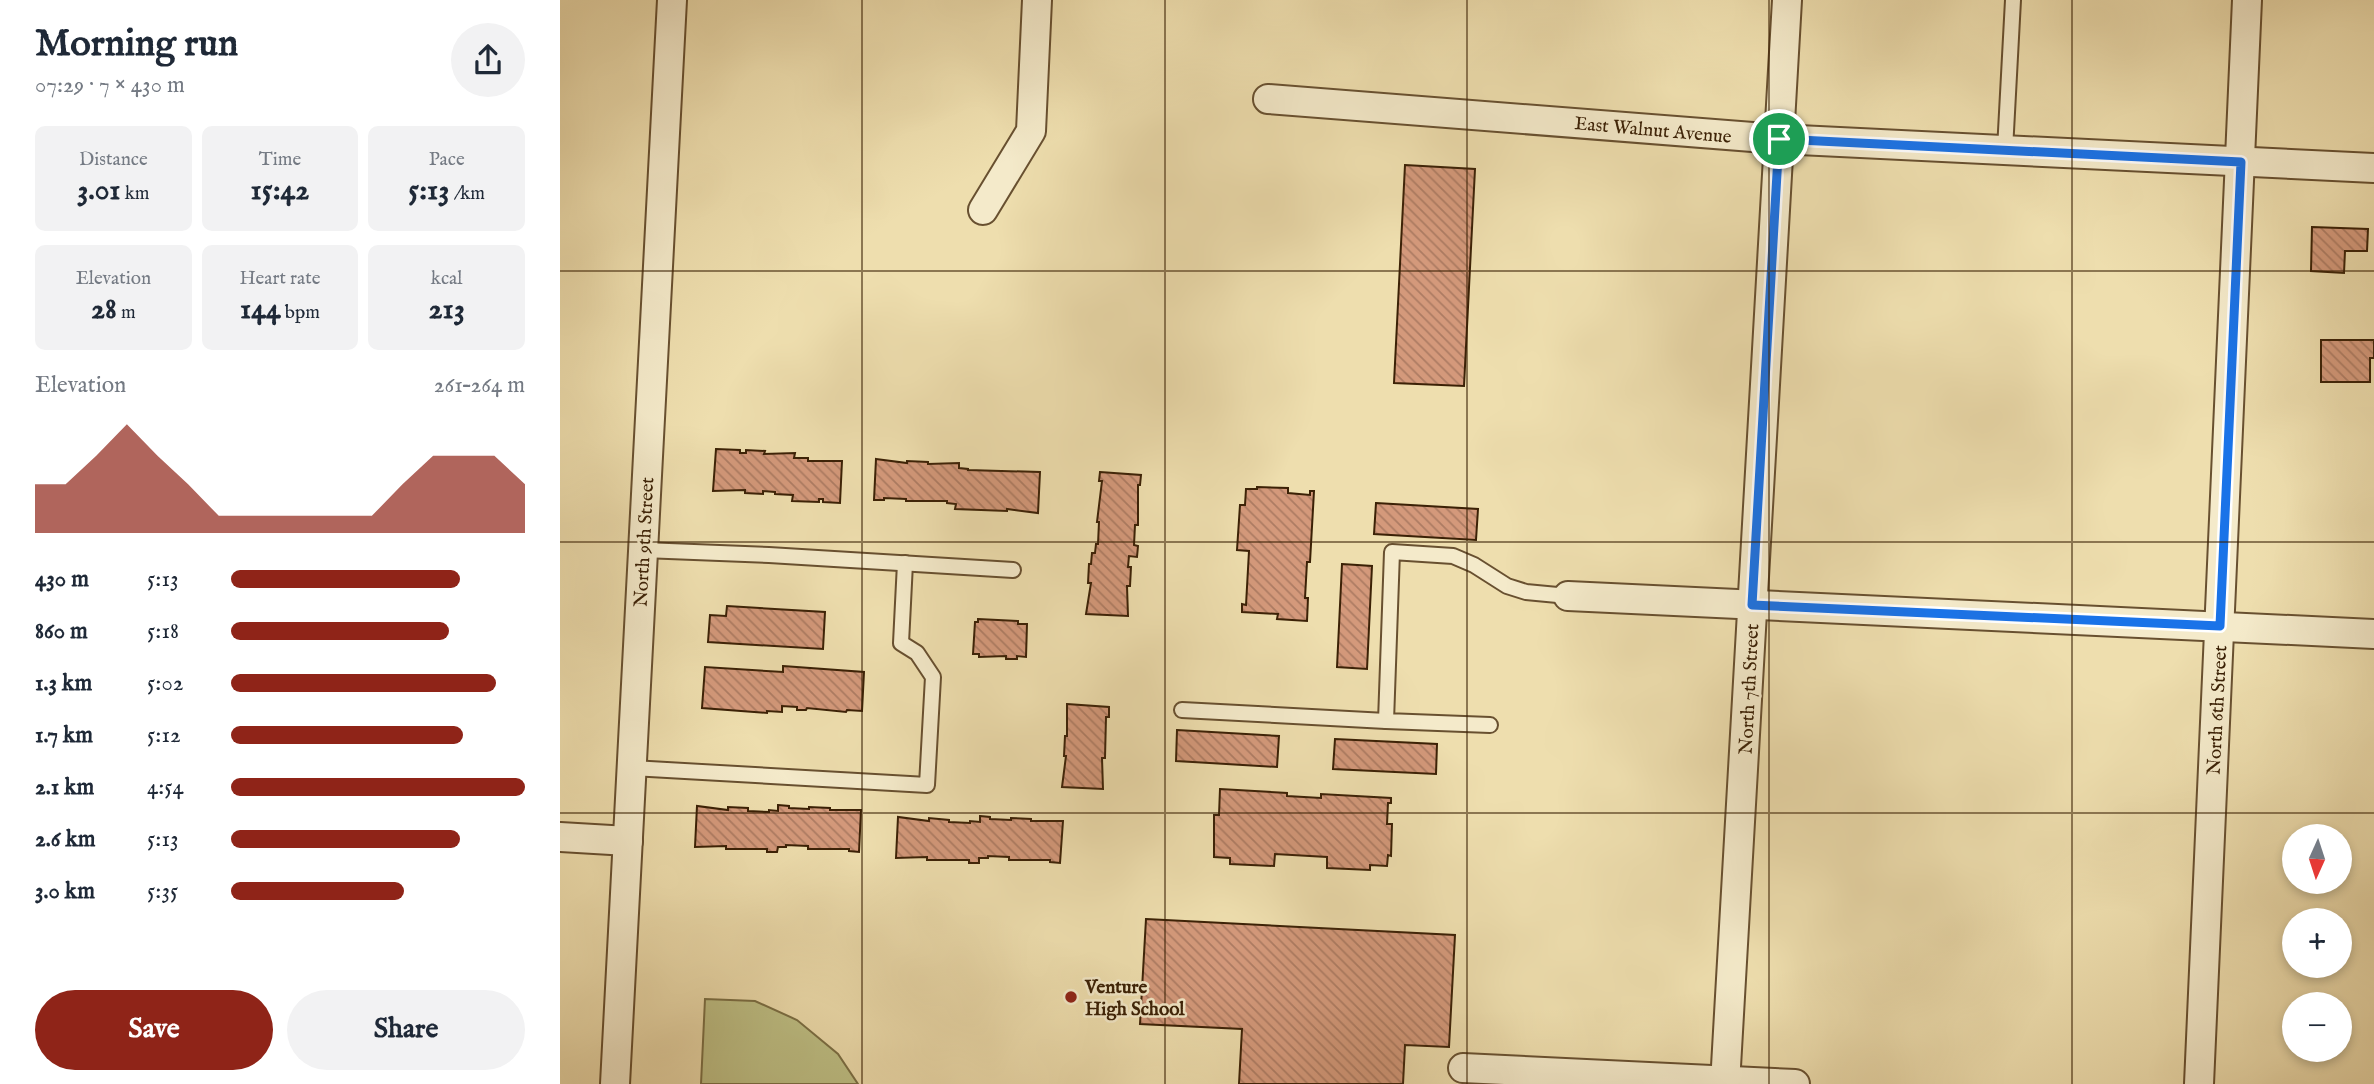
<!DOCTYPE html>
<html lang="en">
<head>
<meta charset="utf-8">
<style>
  :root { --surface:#fff; --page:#f2f2f3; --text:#1f2937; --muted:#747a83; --accent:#8f2418 }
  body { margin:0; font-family:"IM FELL English",serif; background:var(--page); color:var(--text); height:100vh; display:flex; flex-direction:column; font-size:26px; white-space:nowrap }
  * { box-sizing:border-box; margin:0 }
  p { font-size:23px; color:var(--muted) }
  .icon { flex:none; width:38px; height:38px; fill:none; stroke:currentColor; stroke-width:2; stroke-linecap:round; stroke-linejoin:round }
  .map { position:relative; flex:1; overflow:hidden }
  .drawer { display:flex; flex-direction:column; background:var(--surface); width:560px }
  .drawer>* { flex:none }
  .needle { width:46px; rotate:183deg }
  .buttons { position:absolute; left:1722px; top:824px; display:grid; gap:14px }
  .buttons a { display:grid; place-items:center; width:70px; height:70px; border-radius:50%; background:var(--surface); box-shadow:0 4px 10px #0003; font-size:35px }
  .pin { position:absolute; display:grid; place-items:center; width:60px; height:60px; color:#fff; margin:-30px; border:4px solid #fff; border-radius:50%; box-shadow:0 2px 7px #0007 }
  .round { display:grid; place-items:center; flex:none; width:74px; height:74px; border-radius:37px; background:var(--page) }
  .head { display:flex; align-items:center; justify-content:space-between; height:119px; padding:0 35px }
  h1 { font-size:38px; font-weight:700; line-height:52px }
  .metrics { display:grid; grid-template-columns:repeat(3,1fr); gap:10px; height:119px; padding:7px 35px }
  .metrics div { display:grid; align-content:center; border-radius:10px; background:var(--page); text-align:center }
  .metrics b { font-size:30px; font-weight:700 }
  .metrics small { font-size:19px; font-weight:400 }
  .metrics p { font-size:19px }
  .chart { height:196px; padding:14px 35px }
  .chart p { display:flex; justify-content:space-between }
  .chart svg { width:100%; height:126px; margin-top:7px; fill:var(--accent); opacity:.7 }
  .cta { display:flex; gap:14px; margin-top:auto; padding:14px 35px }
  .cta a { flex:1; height:80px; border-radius:42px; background:var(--accent); color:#fff; font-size:28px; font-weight:700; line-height:80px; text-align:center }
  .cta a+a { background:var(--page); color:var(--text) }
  ul { padding:0 35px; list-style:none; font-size:23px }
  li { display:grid; grid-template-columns:112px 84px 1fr; align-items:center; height:52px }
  li i { height:18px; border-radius:9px; background:var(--accent) }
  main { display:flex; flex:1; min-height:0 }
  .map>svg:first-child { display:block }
  .garden { fill:#bec086; stroke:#7c7046; stroke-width:2 }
  .building { fill:url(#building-back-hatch); stroke:#3b2106; stroke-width:2 }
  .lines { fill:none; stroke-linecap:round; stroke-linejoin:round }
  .lane-casing { stroke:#685030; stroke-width:18 }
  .street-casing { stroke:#685030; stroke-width:32 }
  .lane { stroke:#f4eaca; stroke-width:14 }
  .street { stroke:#f4eaca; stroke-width:28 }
  .route-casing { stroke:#fff; stroke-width:14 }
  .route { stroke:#1a73e8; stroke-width:9 }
  .grid { fill:none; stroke:#3b2106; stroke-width:2; stroke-opacity:0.55 }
  .poi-dot { fill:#8f2418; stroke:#f4eaca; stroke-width:2.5 }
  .labels { text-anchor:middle; stroke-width:5; stroke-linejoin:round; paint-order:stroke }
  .street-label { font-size:19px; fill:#3b2106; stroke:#f4eaca }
  .poi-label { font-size:19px; font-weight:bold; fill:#3b2106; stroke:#f4eaca; text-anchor:start }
</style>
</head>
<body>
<main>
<section class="drawer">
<div class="head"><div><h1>Morning run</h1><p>07:29 · 7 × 430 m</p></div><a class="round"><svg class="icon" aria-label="share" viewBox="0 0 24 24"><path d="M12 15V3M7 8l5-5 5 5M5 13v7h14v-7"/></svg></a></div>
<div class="metrics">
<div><p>Distance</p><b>3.01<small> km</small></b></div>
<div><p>Time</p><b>15:42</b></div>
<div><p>Pace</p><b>5:13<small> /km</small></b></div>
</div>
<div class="metrics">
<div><p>Elevation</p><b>28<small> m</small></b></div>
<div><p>Heart rate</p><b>144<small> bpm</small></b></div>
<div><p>kcal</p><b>213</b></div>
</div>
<div class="chart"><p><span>Elevation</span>261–264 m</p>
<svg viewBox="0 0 160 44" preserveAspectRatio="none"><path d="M0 44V27L10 27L20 17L30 6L40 17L50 27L60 38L70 38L80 38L90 38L100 38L110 38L120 27L130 17L140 17L150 17L160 27V44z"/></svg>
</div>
<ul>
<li><b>430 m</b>5:13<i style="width:78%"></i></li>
<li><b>860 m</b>5:18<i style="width:74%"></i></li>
<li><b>1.3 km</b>5:02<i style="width:90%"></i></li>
<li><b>1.7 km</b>5:12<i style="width:79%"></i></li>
<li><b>2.1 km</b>4:54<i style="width:100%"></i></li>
<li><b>2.6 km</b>5:13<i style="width:78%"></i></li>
<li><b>3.0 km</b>5:35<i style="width:59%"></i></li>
</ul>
<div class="cta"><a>Save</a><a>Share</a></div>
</section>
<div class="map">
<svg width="1814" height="1084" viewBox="0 0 1814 1084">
  <defs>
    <pattern id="building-back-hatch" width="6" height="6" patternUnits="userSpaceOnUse" patternTransform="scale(1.75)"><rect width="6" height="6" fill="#d4997b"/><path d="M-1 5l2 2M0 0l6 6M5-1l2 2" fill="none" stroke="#ad7c63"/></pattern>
  </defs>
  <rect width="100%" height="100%" fill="#eedeae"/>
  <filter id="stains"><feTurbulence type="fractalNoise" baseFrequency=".00286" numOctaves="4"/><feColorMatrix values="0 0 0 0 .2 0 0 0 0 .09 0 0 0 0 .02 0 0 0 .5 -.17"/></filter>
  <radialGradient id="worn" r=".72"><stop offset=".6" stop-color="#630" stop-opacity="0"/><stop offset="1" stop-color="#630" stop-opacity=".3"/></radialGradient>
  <polygon class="garden" points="145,999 195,1001 237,1020 278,1054 298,1084 141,1084"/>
  <g class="building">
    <polygon points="845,165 915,169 904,386 834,383"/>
    <polygon points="1752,227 1808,229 1807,251 1785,251 1784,273 1751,271"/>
    <polygon points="1761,340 1814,340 1814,358 1810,358 1810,382 1761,382"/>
    <polygon points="156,449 180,450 180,453 186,453 186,450 205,451 204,454 235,453 234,458 248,458 248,461 282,461 280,503 263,502 263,499 259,499 259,502 232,501 233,495 215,494 215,492 203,491 203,494 185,493 185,490 153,491"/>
    <polygon points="316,459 347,463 347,461 368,462 368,464 399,463 399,468 408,469 408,470 480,472 478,513 447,509 447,511 395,509 396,504 387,503 387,501 346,501 346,499 324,498 324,500 314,500"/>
    <polygon points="540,472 581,475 580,485 578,485 578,525 575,525 574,545 578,546 577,557 569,556 568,567 571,567 570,586 567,586 568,616 526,614 531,583 528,583 529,564 531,564 532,553 535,553 536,544 538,544 539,522 537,522 542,481 539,481"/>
    <polygon points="697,487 728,488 728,493 750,495 750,491 754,491 750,562 747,562 745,598 748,598 747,621 717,619 718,614 682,612 682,604 686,605 689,551 677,550 680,505 685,505 686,489 697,489"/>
    <polygon points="816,503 918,509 916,540 814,534"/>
    <polygon points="782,564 812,566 807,669 777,667"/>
    <polygon points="167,606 265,612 263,649 148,642 150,615 166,616"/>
    <polygon points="418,619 458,621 458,624 467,624 466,657 457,656 457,659 446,659 446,656 419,657 419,654 413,654 415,622 418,622"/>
    <polygon points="223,666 304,672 302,711 287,710 286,712 247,708 246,710 237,710 237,707 222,706 222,712 207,711 207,713 142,708 145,667 223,672"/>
    <polygon points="507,704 549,707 549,717 546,717 545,758 542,758 543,789 502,787 506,756 504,756 505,736 507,736"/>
    <polygon points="617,730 719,736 717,767 616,761"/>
    <polygon points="775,739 877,744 876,774 773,769"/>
    <polygon points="660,789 727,793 727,796 761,798 761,794 831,798 831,803 828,803 827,824 832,824 831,856 828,855 827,866 810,865 810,870 767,868 767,857 715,854 714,866 670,864 670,858 654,857 654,815 659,815"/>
    <polygon points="218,805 229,806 229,808 249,809 249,807 270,808 270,810 301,810 299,852 289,851 289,849 248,849 248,846 226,845 226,847 218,847 217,852 207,852 207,849 166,849 166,846 135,847 137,806 168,810 168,807 188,808 188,811 209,812 209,810 218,811"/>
    <polygon points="420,816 430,817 430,819 451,820 451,818 471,819 471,821 503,821 500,863 490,862 490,860 449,860 449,857 428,856 428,858 419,858 419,863 409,863 409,860 367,860 367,857 336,858 338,817 369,821 369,818 389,820 389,822 410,823 410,821 420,822"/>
    <polygon points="586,919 895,935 889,1047 845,1045 843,1084 679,1084 682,1029 580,1024"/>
  </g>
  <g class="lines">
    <defs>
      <g id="lane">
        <polyline points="1445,150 1453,0"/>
        <polyline points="83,550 209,555 453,570"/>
        <polyline points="622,710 826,721"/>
        <polyline points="930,725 826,721 832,552 893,556 914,565 947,586 966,592 1008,596"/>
        <polyline points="72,768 367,785 373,677 357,653 341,643 345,563"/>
      </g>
      <g id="street">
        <polyline points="708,99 1218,139 1814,168"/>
        <polyline points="423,210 471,131 477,0"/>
        <polyline points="1008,596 1814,634"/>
        <polyline points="0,837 68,841"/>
        <polyline points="903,1068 1235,1084"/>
        <polyline points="55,1084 112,0"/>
        <polyline points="1165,1084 1227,0"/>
        <polyline points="1639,1084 1687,0"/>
      </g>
    </defs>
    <use href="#lane" class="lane-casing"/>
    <use href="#street" class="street-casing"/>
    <use href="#lane" class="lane"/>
    <use href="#street" class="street"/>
  </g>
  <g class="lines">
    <defs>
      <polygon id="route" points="1219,139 1681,162 1660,626 1192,605"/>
    </defs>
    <use href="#route" class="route-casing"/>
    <use href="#route" class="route"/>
  </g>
  <path class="grid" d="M302,0V1084M605,0V1084M907,0V1084M1209,0V1084M1512,0V1084M0,271H1814M0,542H1814M0,813H1814"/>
  <circle class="poi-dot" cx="511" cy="997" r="7"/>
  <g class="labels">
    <g class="street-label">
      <text transform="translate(1093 129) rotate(5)" y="7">East Walnut Avenue</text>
      <text transform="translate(83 542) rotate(-87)" y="7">North 9th Street</text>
      <text transform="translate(1188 689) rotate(-87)" y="7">North 7th Street</text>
      <text transform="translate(1656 710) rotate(-87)" y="7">North 6th Street</text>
    </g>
    <g class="poi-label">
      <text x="525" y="993">Venture<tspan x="525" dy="22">High School</tspan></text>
    </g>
  </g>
  <rect width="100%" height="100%" filter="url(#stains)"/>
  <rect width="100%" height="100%" fill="url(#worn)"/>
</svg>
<div class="buttons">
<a><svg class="needle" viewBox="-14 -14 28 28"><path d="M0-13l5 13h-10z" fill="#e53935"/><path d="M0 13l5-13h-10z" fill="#747a83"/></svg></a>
<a>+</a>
<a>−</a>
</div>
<div class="pin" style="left:1219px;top:139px;background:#1e9e55"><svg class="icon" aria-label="arrive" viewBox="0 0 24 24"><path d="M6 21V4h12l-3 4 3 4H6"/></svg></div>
</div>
</main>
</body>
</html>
